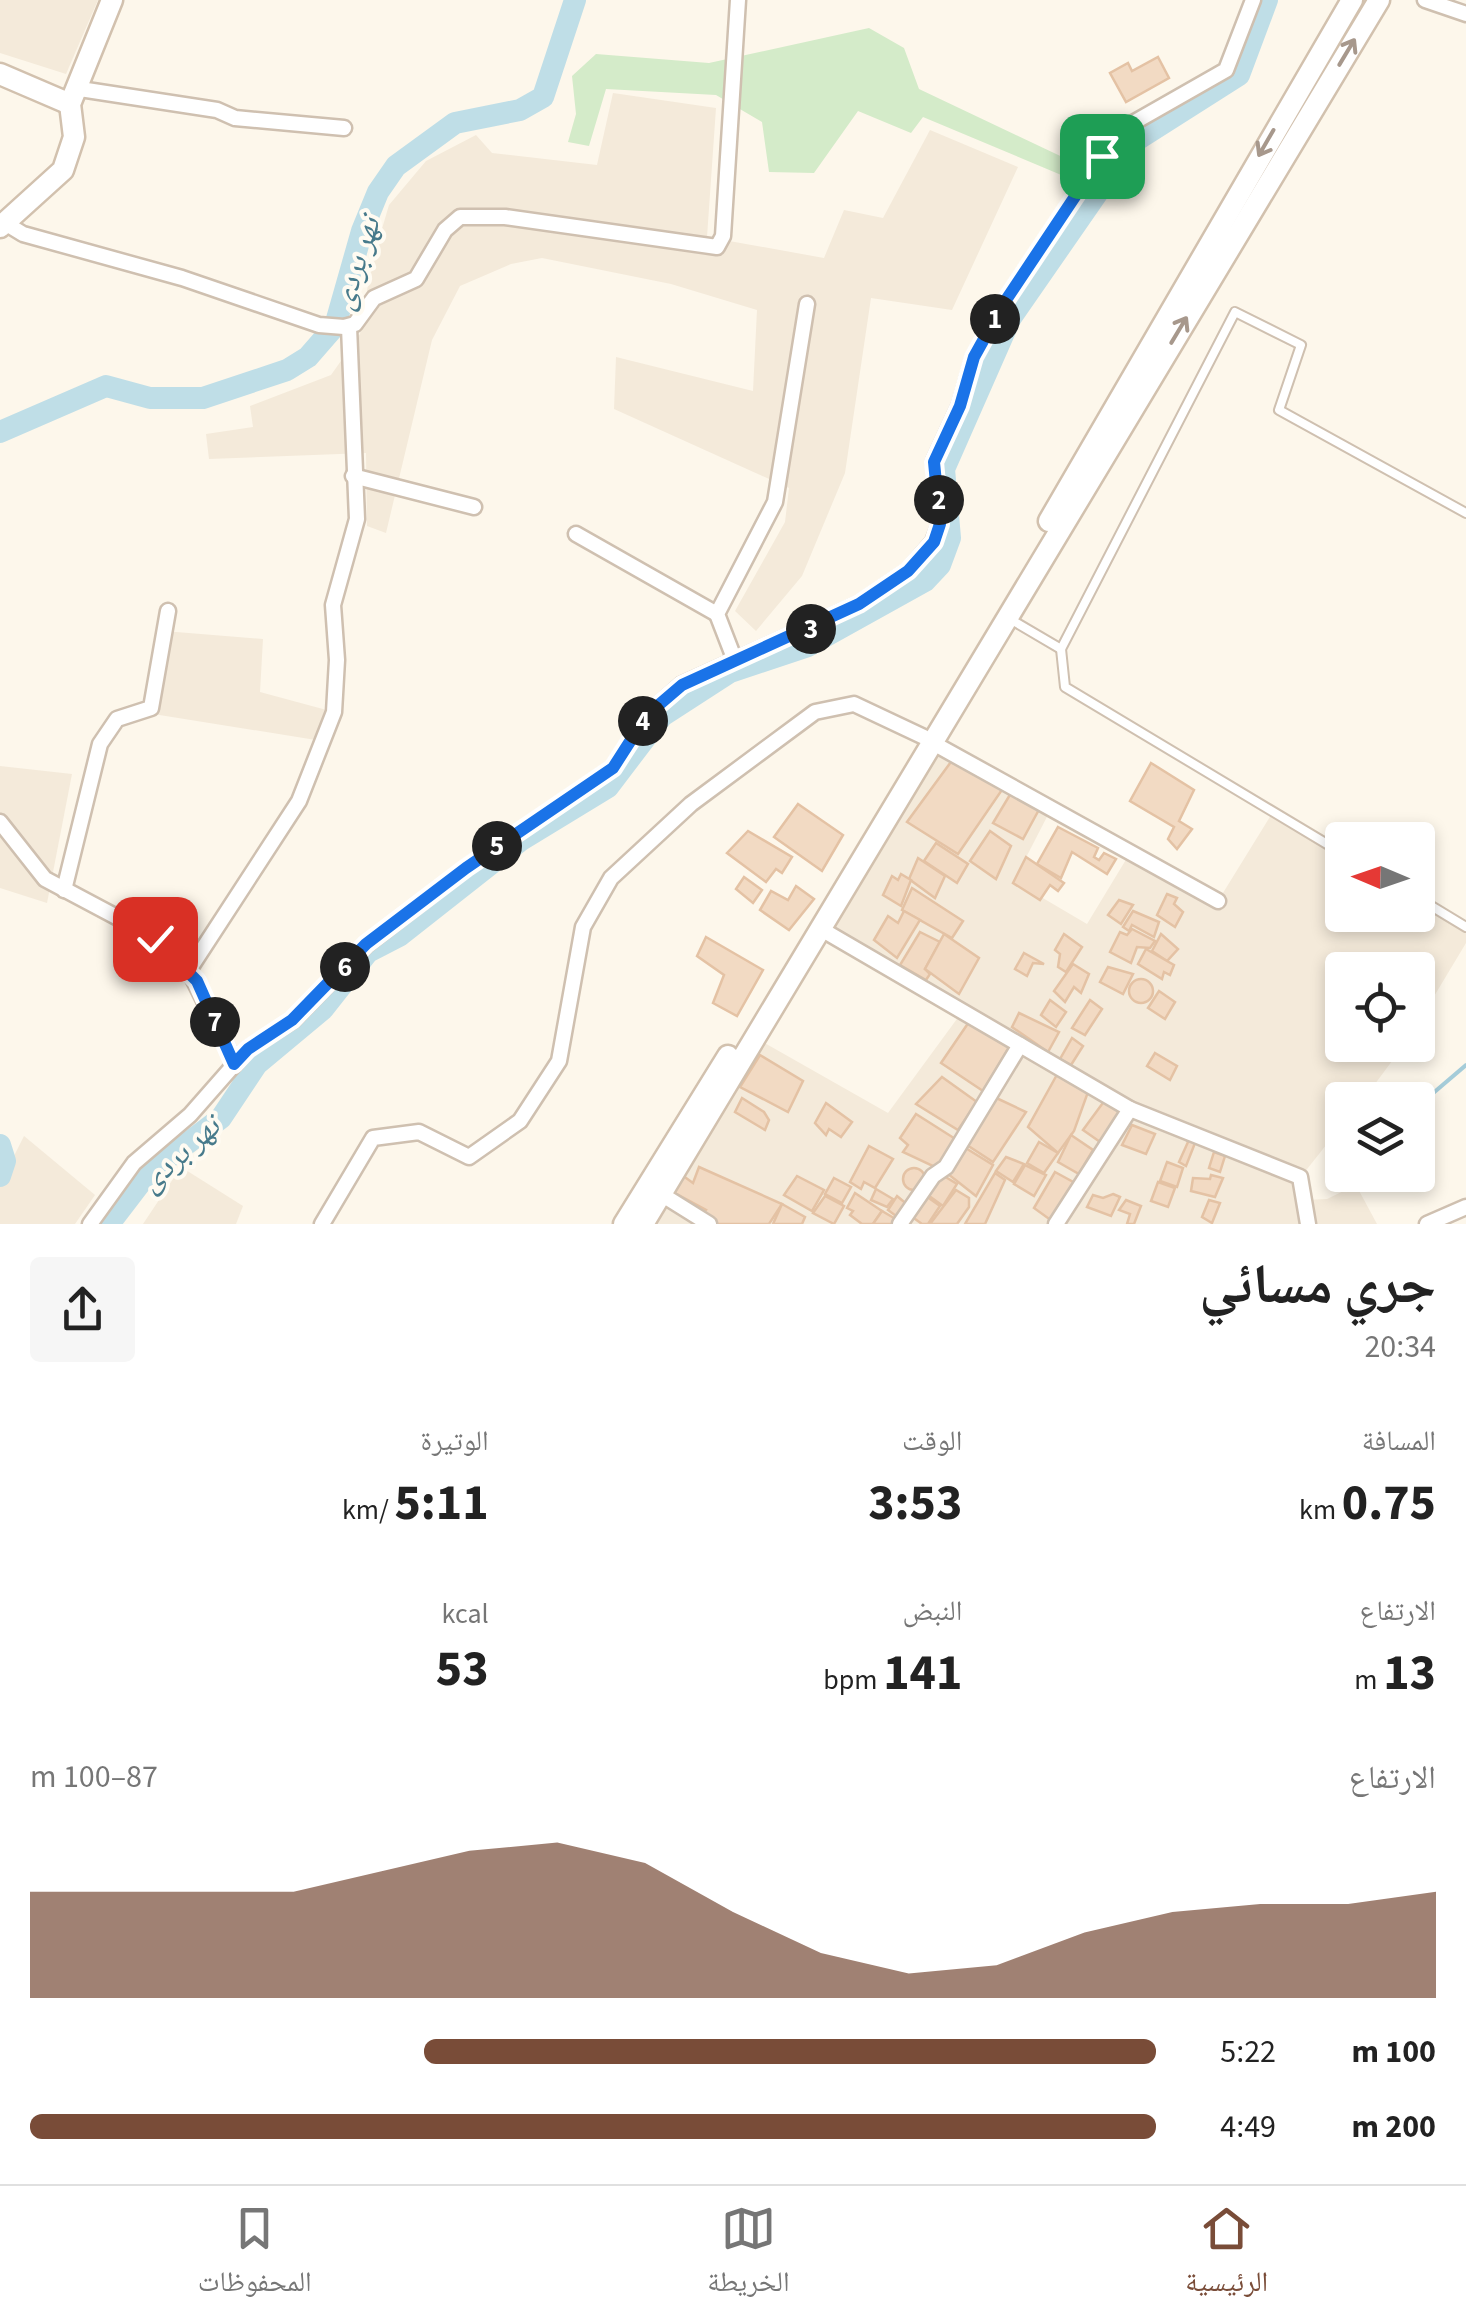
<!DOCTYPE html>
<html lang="ar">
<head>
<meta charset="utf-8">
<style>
  :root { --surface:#fff; --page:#f6f6f6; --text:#222; --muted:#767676; --line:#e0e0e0; --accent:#794c38 }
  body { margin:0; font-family:"Source Sans 3","Noto Naskh Arabic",sans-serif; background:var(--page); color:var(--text); direction:rtl; height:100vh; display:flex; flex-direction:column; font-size:38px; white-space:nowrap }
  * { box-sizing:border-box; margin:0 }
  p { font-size:32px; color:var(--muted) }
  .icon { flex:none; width:55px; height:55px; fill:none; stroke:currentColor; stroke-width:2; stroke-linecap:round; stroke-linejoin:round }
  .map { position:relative; height:1224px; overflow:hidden; direction:ltr }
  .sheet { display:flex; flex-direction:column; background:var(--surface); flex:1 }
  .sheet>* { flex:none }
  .needle { width:65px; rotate:272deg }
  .buttons { position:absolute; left:1325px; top:822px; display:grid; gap:20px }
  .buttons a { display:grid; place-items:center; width:110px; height:110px; border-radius:10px; background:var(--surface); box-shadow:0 5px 15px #0003; font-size:50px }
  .pin { position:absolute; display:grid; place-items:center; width:85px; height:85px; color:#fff; margin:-42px; border-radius:20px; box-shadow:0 5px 15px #0006 }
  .km { position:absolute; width:50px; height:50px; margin:-25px; border-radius:50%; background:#222; color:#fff; font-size:28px; line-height:50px; text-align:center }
  .round { display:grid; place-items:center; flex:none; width:105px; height:105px; border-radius:10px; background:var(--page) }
  .head { display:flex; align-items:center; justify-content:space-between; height:170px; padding:0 30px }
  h1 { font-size:55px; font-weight:700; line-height:75px }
  .figures { display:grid; grid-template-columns:repeat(3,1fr); gap:15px; height:170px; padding:10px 30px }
  .figures div { display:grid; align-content:center }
  .figures b { font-size:50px; font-weight:700 }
  .figures small { font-size:28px; font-weight:400 }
  .figures p { font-size:28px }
  .chart { height:280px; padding:20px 30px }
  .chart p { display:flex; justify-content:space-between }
  .chart svg { width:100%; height:180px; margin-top:10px; fill:var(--accent); opacity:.7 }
  ul { padding:0 30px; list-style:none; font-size:32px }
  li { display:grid; grid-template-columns:160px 120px 1fr; align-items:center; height:75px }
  li i { height:25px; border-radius:12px; background:var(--accent) }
  .tabs { display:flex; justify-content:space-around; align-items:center; height:140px; border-top:2px solid var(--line); background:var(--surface); font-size:28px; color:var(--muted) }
  .tabs a { display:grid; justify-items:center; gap:5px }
  .tabs .on { color:var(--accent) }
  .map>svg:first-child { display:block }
  .residential { fill:#f4eada }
  .green { fill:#d4ebc9 }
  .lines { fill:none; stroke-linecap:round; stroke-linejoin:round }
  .stream { stroke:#a5ccd9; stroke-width:4 }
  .river { stroke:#bfdee7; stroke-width:22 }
  .building { fill:#f2dac3; stroke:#e4c2a4; stroke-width:2.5 }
  .lane-casing { stroke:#cfc0b0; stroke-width:12 }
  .street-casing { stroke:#cfc0b0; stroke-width:19 }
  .secondary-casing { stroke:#d2c1ae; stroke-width:25 }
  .lane { stroke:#fff; stroke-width:8 }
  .street { stroke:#fff; stroke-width:14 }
  .secondary { stroke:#fff; stroke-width:20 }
  .oneway { stroke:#a7988c }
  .route-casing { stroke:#fff; stroke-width:20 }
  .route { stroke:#1a73e8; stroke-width:12 }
  .labels { text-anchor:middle; stroke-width:8; stroke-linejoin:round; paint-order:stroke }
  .water-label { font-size:32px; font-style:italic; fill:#477a8b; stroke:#fffbf2 }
</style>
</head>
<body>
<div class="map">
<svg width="1466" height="1224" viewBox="0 0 1466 1224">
  <rect width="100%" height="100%" fill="#fdf7eb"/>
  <g class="residential">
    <polygon points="0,0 98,0 66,74 0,53"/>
    <polygon points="613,93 716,108 707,237 824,258 844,210 883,218 930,130 1018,167 952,310 871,298 845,473 802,576 756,631 735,611 785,522 789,488 614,409 616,357 753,391 757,310 671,284 542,258 511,264 460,286 432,340 386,533 367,526 366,453 209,459 206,434 253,427 250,406 331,375 360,334 371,266 389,205 426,161 476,135 492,153 597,165"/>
    <polygon points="164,631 263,639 260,692 334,712 322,741 147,713"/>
    <polygon points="933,743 1051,809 1014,881 1087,924 1130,853 1218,901 1273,812 1342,853 1342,915 1418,915 1418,898 1466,927 1466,943 1418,1023 1418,970 1342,970 1342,1045 1404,1045 1363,1100 1342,1100 1342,1125 1300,1178 1305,1200 1327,1199 1356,1185 1377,1224 643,1224 756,1038 888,1113 962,1012 821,929"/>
    <polygon points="0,766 72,774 47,903 0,888"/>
    <polygon points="24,1136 95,1195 75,1224 0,1224 0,1184"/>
    <polygon points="181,1167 243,1206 236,1224 143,1224"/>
  </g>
  <polygon class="green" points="869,28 904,48 919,89 1073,162 1066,177 923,117 911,133 858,111 814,173 769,172 762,122 716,95 606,89 589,146 568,142 576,114 572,76 596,54 709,63"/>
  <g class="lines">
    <g class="stream">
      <polyline points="1418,1106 1466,1065"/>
      <polyline points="1331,1180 1342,1170"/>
    </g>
    <g class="river">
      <polyline points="0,432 106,386 150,398 203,398 287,370 308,357 335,326 362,231 378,192 396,166 455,123 520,110 543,97 575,0"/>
      <polyline points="0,1145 5,1161 0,1176"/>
      <polyline points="109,1224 148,1173 221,1118 257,1064 323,1009 368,952 399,936 521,840 608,787 662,716 730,672 808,646 925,581 940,565 950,538 944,469 1010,319 1132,143 1239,75 1267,0"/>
    </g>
  </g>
  <g class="building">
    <polygon points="1158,57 1169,78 1126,102 1110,73 1128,63 1132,71"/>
    <polygon points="956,755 1006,784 958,854 907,822"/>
    <polygon points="1151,763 1194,790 1179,821 1192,829 1177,849 1168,839 1174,827 1130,801"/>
    <polygon points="1014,788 1042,804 1023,839 993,823"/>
    <polygon points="798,804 843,835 822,871 774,837"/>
    <polygon points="1058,827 1098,848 1094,857 1099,860 1104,853 1116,859 1107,874 1072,852 1061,878 1037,864"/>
    <polygon points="748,831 792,857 782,873 776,869 766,882 727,853"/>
    <polygon points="990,831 1011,846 996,879 970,861"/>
    <polygon points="936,843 968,864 957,883 924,861"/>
    <polygon points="1026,857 1064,883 1058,891 1050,885 1040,900 1013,883"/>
    <polygon points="918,858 945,876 935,898 909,879"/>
    <polygon points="901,874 911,880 901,906 883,895 892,876 898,880"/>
    <polygon points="744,877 762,890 753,903 736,889"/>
    <polygon points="796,886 814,899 789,930 760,910 771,891 788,900"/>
    <polygon points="912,888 963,921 952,938 902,910"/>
    <polygon points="1167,894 1177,898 1174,904 1183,912 1175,927 1157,915"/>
    <polygon points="1119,900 1133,905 1121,924 1108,915"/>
    <polygon points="904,911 920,920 897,958 874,940 888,916 898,923"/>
    <polygon points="1133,911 1159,922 1154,937 1132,925 1129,931 1123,927"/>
    <polygon points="1132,929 1155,941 1150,948 1137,947 1131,963 1110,952 1120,932 1127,935"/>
    <polygon points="920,932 940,942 925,969 930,974 926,980 900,965"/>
    <polygon points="944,934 979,958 959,994 925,969"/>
    <polygon points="1064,934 1082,947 1066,972 1058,967 1060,954 1055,950"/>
    <polygon points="1161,934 1178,949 1167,961 1152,951"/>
    <polygon points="706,937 763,970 737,1016 713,1003 724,975 697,956"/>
    <polygon points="1146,949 1174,965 1170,975 1164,972 1162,979 1138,964"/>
    <polygon points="1024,953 1044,964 1033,963 1027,976 1015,969"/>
    <polygon points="1073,964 1089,974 1081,993 1074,987 1065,1002 1054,991"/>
    <polygon points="1108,967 1133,974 1123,994 1100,982"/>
    <circle cx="1141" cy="991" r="12"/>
    <polygon points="1159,991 1175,1002 1165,1019 1148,1008"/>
    <polygon points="1050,1000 1066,1012 1056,1027 1041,1015"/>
    <polygon points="1090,1000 1102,1009 1085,1035 1072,1028"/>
    <polygon points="1019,1013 1059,1032 1048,1052 1012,1027"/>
    <polygon points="971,1019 1011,1044 983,1091 941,1063"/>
    <polygon points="1072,1038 1083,1046 1071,1065 1060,1059"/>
    <polygon points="1155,1053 1177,1066 1170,1080 1147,1066"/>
    <polygon points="760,1055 803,1081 788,1112 740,1087"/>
    <polygon points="1059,1071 1088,1092 1074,1131 1058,1153 1028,1127"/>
    <polygon points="942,1077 977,1102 958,1130 916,1104"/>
    <polygon points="992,1096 1026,1112 993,1162 964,1143"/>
    <polygon points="742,1098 764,1112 769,1120 765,1130 735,1112"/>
    <polygon points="1105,1100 1123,1115 1103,1144 1083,1130"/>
    <polygon points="826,1103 852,1122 841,1137 829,1129 826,1135 815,1123"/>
    <polygon points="916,1114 957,1140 937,1168 903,1152 908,1145 900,1138"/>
    <polygon points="1132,1125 1155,1134 1146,1154 1122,1145"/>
    <polygon points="1071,1135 1093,1150 1079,1174 1058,1162"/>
    <polygon points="1184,1137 1195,1143 1186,1166 1179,1162 1188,1142"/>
    <polygon points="1039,1142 1058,1153 1044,1173 1027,1163"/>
    <polygon points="869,1146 893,1159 875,1188 864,1182 861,1189 850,1182"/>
    <polygon points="964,1147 993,1165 976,1196 948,1174"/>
    <polygon points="1214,1152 1225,1156 1220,1172 1209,1168"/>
    <polygon points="1006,1157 1024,1164 1013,1182 996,1171"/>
    <polygon points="1167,1162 1183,1168 1177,1187 1160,1181"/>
    <polygon points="1025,1165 1046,1175 1034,1196 1014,1184"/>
    <polygon points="699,1167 782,1204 769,1224 715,1224 702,1215 706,1210 673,1192 682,1175 693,1183"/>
    <circle cx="914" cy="1179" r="11"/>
    <polygon points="1055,1172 1075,1183 1052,1221 1034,1208"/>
    <polygon points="939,1173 957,1184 943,1206 925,1193"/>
    <polygon points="995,1173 1005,1180 985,1224 965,1224"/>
    <polygon points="1211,1175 1223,1178 1215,1197 1191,1191 1193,1178 1210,1179"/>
    <polygon points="797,1176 824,1190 812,1211 784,1195"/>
    <polygon points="834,1178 851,1187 842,1203 825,1194"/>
    <polygon points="1158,1182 1175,1188 1168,1207 1151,1201"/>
    <polygon points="876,1189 893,1199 887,1207 871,1200"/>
    <polygon points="956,1190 969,1198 969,1207 957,1224 930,1224"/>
    <polygon points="855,1193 882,1211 873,1224 862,1224 850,1215 853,1211 847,1208"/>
    <polygon points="1113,1194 1120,1197 1111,1216 1087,1207 1093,1195 1103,1198"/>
    <polygon points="825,1196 844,1206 834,1224 813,1213"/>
    <polygon points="897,1196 909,1206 900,1219 888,1210"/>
    <polygon points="926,1196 940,1206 928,1224 922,1224 911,1216"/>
    <polygon points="1126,1200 1141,1206 1134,1224 1127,1224 1130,1214 1119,1210"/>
    <polygon points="1209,1200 1220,1203 1212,1223 1202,1217"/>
    <polygon points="782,1204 805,1217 802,1224 773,1224"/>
    <polygon points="882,1211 899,1221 898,1224 873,1224"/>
  </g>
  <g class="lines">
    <defs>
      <g id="lane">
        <polyline points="1010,619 1061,649"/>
        <polyline points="1342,853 1065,687 1061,649 1235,312 1301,345 1279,410 1466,513"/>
        <polyline points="1418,898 1466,927"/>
      </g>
      <g id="street">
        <polyline points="1425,0 1466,14"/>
        <polyline points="80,89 217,110 235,118 344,128"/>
        <polyline points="5,223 23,234 182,278 319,325 344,327 355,324 374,298 416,279 445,230 460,217 505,217 717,247 723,236 738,0"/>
        <polyline points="353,476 474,507"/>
        <polyline points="576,534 717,614"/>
        <polyline points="734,658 717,614 775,502 807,304"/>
        <polyline points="933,743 1218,901"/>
        <polyline points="0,822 45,879 141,930 189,970 235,1064"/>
        <polyline points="64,890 100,744 117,719 151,708 168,611"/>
        <polyline points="821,929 1130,1109 1300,1177 1308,1224"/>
        <polyline points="189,970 299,801 334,712 337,660 333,605 357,519 349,327"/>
        <polyline points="661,1194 709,1224"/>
        <polyline points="90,1224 134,1163 190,1115 248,1049 293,1020 366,945 466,868 613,768 647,715 681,685 859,604 908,571 933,542 940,524 934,461 960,405 974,357 1004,303 1102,156 1133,123 1226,70 1253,0"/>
        <polyline points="322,1224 373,1138 419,1132 469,1157 520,1121 559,1061 583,927 611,878 691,804 815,712 854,704 924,737"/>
        <polyline points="900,1224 933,1176 946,1167 1020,1045"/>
        <polyline points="1056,1224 1130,1109"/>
        <polyline points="1427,1224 1466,1207"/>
      </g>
      <g id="secondary">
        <polyline points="0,74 70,104"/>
        <polyline points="0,227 63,170 74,137 70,104 112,0"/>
        <polyline points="1049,521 1352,0"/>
        <polyline points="624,1224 728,1056"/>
        <polyline points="643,1224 1379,0"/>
      </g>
    </defs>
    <use href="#lane" class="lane-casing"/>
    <use href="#street" class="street-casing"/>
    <use href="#secondary" class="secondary-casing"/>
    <use href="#lane" class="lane"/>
    <use href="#street" class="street"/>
    <use href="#secondary" class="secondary"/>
  </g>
  <defs><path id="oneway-shaft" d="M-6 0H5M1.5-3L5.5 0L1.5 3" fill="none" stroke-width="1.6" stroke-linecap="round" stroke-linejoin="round" transform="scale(2.5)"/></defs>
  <g class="oneway">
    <use href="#oneway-shaft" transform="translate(1347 52) rotate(-59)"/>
    <use href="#oneway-shaft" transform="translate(1266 143) rotate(120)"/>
    <use href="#oneway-shaft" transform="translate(1179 330) rotate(-59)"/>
  </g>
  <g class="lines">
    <defs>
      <polyline id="route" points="155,939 197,981 234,1064 248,1049 292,1020 366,944 466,868 613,768 647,715 682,685 859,604 908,571 934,542 940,524 934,462 960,406 974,357 1004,303 1102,156"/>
    </defs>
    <use href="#route" class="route-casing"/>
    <use href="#route" class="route"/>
  </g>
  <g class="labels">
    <g class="water-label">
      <text transform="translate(355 263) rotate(-72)" y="11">نهر بردى</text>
      <text transform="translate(179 1153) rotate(-42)" y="11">نهر بردى</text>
    </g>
  </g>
</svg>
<div class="buttons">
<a><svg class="needle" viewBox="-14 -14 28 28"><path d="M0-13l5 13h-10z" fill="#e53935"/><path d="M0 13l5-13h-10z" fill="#767676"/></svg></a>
<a><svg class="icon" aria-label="locate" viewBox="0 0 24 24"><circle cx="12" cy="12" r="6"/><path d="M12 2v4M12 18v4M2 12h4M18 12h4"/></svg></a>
<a><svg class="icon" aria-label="layers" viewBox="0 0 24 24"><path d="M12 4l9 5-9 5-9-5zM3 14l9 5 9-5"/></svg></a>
</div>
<div class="pin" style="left:1102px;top:156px;background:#1e9e55"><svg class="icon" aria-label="arrive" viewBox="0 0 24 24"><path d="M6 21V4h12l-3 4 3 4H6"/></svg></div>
<div class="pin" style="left:155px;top:939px;background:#d93025"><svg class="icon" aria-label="check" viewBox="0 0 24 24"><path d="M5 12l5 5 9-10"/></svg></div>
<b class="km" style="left:995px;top:319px">1</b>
<b class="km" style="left:939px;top:500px">2</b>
<b class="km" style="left:811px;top:629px">3</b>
<b class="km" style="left:643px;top:721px">4</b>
<b class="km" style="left:497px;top:846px">5</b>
<b class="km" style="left:345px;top:967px">6</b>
<b class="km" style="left:215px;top:1022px">7</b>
</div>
<section class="sheet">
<div class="head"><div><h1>جري مسائي</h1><p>20:34</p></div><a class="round"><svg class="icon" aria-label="share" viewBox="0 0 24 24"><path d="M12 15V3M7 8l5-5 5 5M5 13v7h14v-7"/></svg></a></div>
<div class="figures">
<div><p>المسافة</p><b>0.75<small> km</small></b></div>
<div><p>الوقت</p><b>3:53</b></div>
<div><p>الوتيرة</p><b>5:11<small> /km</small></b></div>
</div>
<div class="figures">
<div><p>الارتفاع</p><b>13<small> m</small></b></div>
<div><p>النبض</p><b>141<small> bpm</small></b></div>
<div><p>kcal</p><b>53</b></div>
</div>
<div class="chart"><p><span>الارتفاع</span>87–100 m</p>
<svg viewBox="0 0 160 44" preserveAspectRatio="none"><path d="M0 44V18L10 18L20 18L30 18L40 13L50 8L60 6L70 11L80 23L90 33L100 38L110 36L120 28L130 23L140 21L150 21L160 18V44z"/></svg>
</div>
<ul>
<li><b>100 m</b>5:22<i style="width:65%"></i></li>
<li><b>200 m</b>4:49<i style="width:100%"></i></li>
</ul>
</section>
<nav class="tabs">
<a class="on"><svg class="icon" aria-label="home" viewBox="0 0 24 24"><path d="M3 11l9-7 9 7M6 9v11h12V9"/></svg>الرئيسية</a>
<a><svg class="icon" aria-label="map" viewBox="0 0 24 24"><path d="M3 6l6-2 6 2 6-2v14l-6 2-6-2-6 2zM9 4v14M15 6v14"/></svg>الخريطة</a>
<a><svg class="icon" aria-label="saved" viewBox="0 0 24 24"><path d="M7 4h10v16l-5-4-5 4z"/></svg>المحفوظات</a>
</nav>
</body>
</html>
